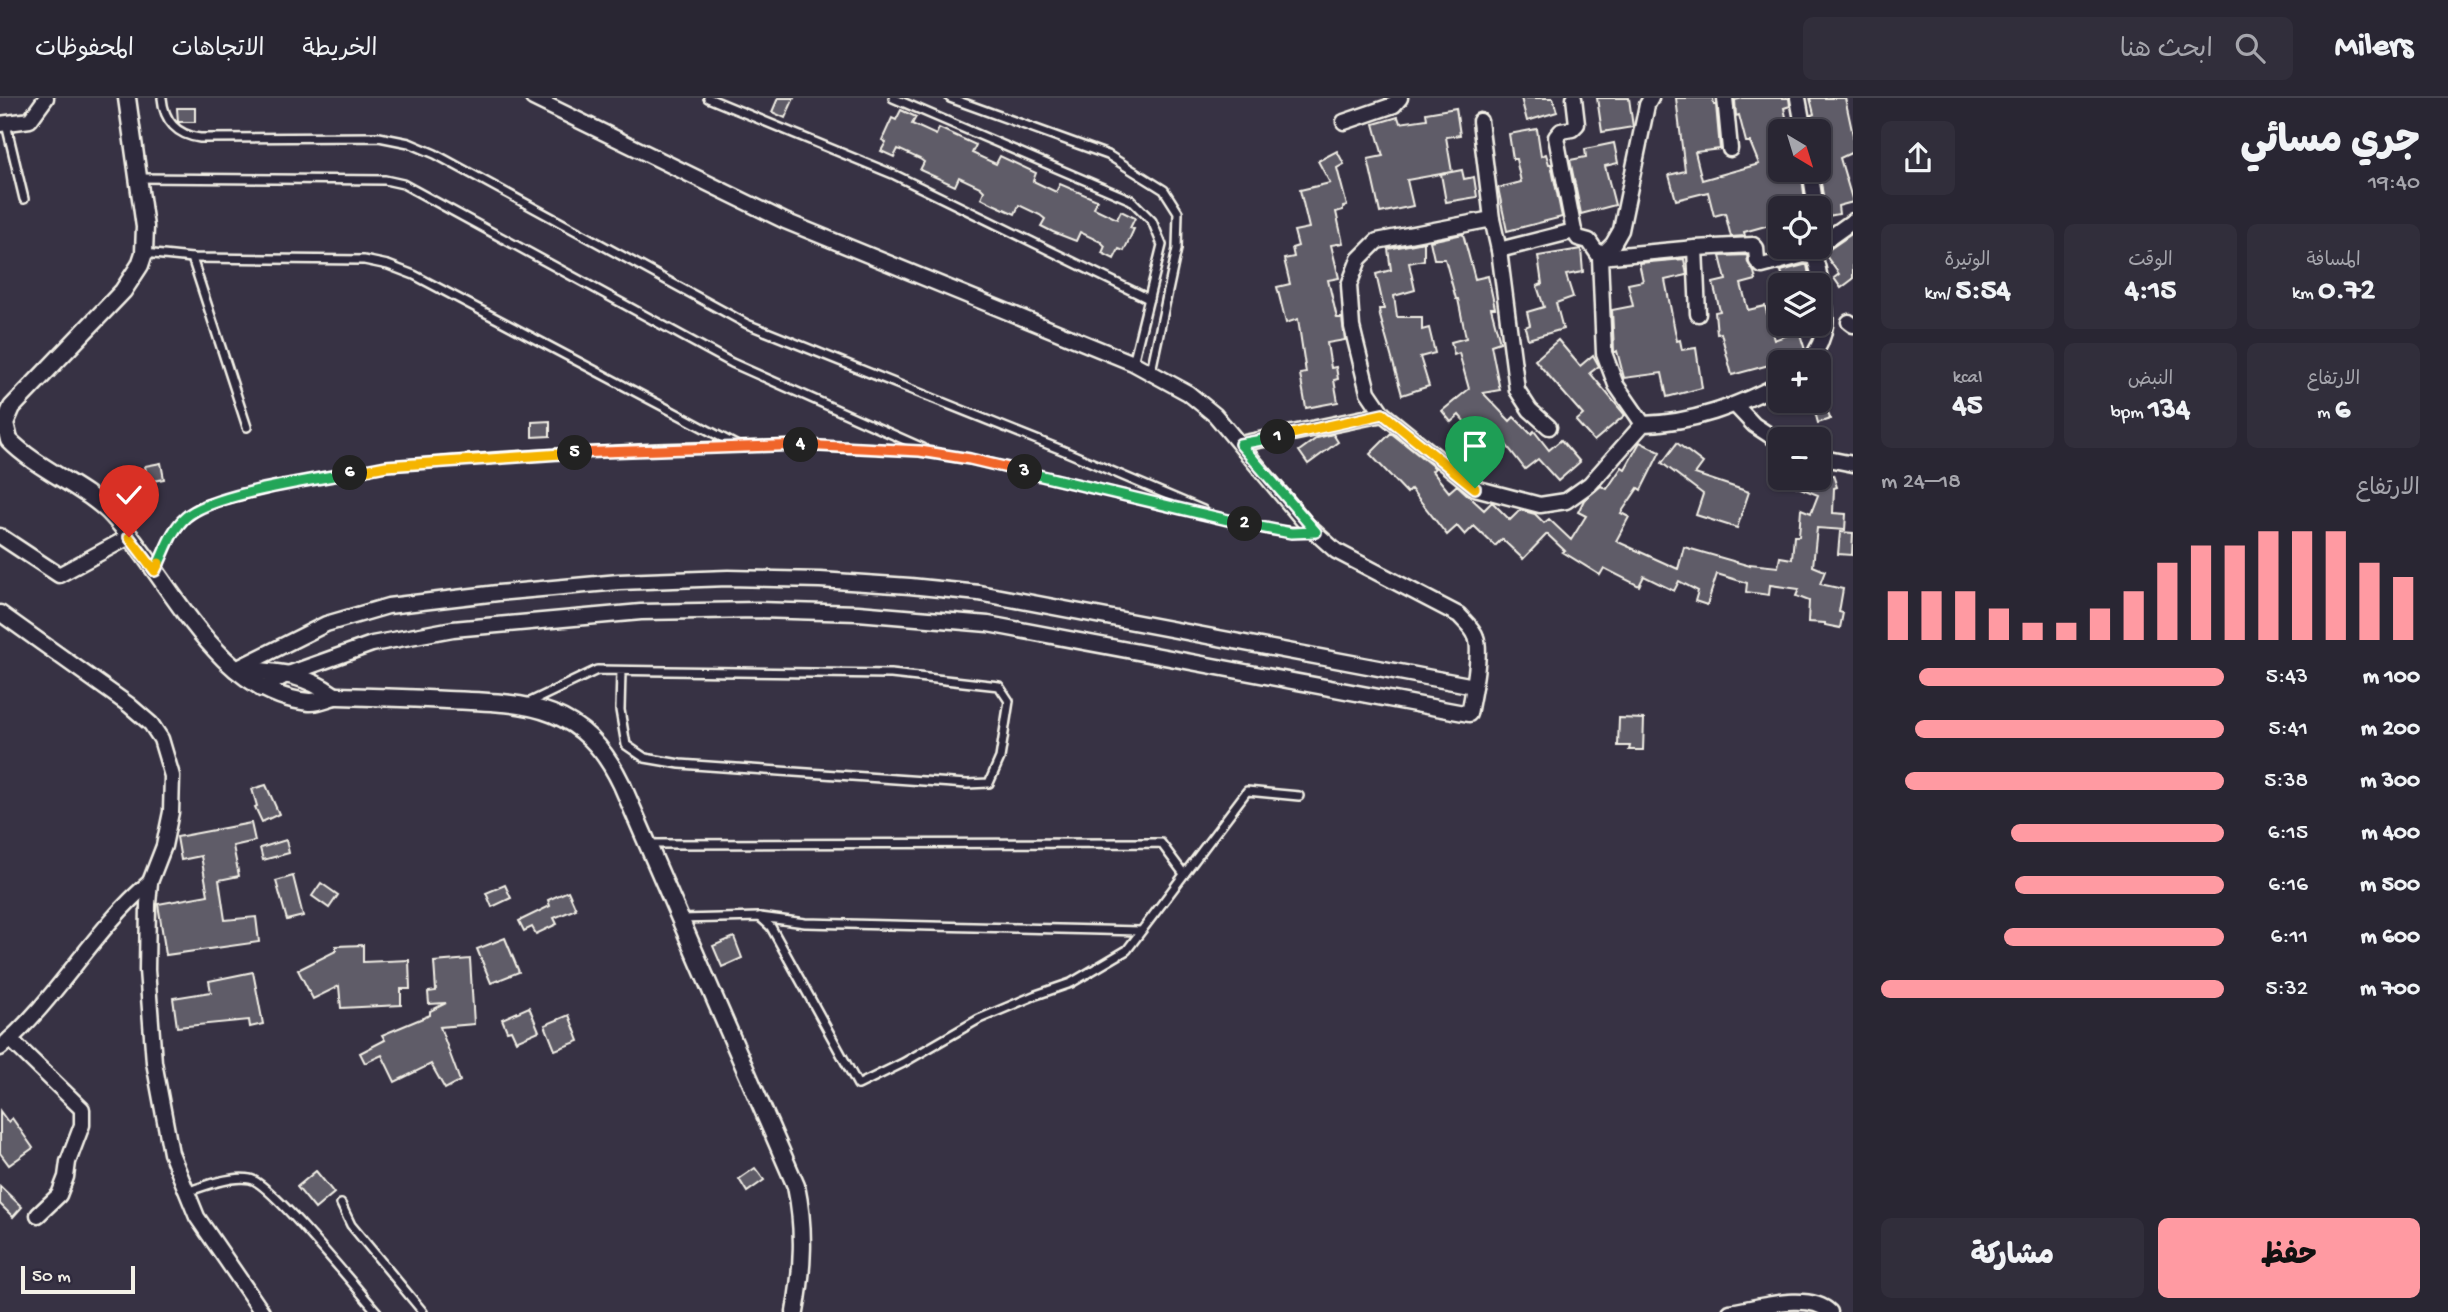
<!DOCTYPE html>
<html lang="ar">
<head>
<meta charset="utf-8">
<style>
  :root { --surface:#292633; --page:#312e3b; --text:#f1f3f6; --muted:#a5a5ac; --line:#45434e; --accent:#ff9aa2 }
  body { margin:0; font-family:"Gochi Hand","Playpen Sans Arabic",sans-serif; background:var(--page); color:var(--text); direction:rtl; height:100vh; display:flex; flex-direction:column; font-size:26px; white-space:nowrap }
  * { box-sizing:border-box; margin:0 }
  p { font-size:23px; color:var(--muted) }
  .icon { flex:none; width:38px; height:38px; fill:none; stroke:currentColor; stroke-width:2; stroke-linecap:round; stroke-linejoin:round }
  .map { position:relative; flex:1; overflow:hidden; direction:ltr }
  .side { display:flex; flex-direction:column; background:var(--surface); width:595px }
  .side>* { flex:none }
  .needle { width:46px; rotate:142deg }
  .buttons { position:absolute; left:1768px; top:21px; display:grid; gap:14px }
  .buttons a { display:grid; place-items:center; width:63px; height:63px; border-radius:10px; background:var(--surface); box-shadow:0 2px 5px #0004,0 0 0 2px var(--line); font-size:35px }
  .scale { position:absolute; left:21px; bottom:18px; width:114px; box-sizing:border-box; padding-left:7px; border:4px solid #f4f1e8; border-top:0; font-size:19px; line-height:24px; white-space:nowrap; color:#f4f1e8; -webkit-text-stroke:5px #2f2a3d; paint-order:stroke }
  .pin { position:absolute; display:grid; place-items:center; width:60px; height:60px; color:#fff; margin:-72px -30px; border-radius:50% 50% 50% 0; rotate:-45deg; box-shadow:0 0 7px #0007 }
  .pin .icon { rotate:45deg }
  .km { position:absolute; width:35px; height:35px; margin:-18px; border-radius:50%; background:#222; color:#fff; font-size:19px; line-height:35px; text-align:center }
  .round { display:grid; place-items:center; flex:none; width:74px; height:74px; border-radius:10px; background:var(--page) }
  .head { display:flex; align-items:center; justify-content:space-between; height:119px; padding:0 28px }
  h1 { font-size:38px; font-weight:800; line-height:52px }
  .metrics { display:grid; grid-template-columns:repeat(3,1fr); gap:10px; height:119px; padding:7px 28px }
  .metrics div { display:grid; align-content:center; border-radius:10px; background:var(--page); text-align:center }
  .metrics b { font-size:30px; font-weight:800 }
  .metrics small { font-size:19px; font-weight:400 }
  .metrics p { font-size:19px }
  .chart { height:196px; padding:14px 28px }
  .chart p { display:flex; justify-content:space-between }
  .chart svg { width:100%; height:126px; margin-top:7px; stroke:var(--accent); stroke-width:6 }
  .button { display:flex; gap:14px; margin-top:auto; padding:14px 28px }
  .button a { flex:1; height:80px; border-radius:10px; background:var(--accent); color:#111; font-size:28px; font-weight:800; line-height:80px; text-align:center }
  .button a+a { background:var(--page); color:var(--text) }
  ul { padding:0 28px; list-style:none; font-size:23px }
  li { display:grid; grid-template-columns:112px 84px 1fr; align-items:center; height:52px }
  li i { height:18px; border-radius:9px; background:var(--accent) }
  header { display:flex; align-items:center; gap:42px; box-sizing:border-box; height:98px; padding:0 35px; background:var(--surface); border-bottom:2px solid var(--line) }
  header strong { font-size:33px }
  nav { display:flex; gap:38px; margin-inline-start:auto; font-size:24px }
  .search { width:490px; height:63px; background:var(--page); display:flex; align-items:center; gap:18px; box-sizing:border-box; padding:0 24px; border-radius:10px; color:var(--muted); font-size:26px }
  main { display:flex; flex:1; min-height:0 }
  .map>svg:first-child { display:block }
  .building { fill:#5f5c67; stroke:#f4f1e8; stroke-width:2 }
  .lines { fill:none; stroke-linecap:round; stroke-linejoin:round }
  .service-casing { stroke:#f4f1e8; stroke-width:12 }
  .minor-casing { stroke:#f4f1e8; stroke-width:19 }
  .tertiary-casing { stroke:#f4f1e8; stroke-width:21 }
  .service { stroke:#2f2a3d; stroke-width:7 }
  .minor { stroke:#2f2a3d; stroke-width:14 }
  .tertiary { stroke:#2f2a3d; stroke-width:16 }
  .split-1-casing { stroke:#fff; stroke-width:14 }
  .split-2-casing { stroke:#fff; stroke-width:14 }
  .split-3-casing { stroke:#fff; stroke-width:14 }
  .split-4-casing { stroke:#fff; stroke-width:14 }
  .split-5-casing { stroke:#fff; stroke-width:14 }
  .split-6-casing { stroke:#fff; stroke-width:14 }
  .split-7-casing { stroke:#fff; stroke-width:14 }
  .split-8-casing { stroke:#fff; stroke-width:14 }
  .split-1 { stroke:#f5b400; stroke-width:9 }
  .split-2 { stroke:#22a559; stroke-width:9 }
  .split-3 { stroke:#22a559; stroke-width:9 }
  .split-4 { stroke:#f0652b; stroke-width:9 }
  .split-5 { stroke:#f0652b; stroke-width:9 }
  .split-6 { stroke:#f5b400; stroke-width:9 }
  .split-7 { stroke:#22a559; stroke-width:9 }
  .split-8 { stroke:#f5b400; stroke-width:9 }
</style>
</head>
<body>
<header>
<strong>Milers</strong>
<div class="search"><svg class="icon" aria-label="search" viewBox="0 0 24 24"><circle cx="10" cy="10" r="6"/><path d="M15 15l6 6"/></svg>ابحث هنا</div>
<nav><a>الخريطة</a><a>الاتجاهات</a><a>المحفوظات</a></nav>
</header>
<main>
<section class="side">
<div class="head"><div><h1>جري مسائي</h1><p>19:40</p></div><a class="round"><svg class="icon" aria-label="share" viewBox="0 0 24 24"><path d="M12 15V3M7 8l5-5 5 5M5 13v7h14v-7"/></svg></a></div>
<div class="metrics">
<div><p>المسافة</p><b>0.72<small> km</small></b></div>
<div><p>الوقت</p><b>4:15</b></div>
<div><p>الوتيرة</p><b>5:54<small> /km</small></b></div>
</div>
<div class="metrics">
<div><p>الارتفاع</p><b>6<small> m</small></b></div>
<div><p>النبض</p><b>134<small> bpm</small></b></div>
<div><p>kcal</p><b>45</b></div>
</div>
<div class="chart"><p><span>الارتفاع</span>18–24 m</p>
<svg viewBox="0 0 160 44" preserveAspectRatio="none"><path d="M5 44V27M15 44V27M25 44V27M35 44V33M45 44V38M55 44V38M65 44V33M75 44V27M85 44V17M95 44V11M105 44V11M115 44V6M125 44V6M135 44V6M145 44V17M155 44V22"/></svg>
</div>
<ul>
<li><b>100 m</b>5:43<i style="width:89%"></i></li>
<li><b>200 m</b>5:41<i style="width:90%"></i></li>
<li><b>300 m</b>5:38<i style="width:93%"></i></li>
<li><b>400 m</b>6:15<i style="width:62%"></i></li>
<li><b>500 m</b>6:16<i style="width:61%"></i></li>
<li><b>600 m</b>6:11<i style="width:64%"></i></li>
<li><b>700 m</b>5:32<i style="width:100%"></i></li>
</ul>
<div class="button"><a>حفظ</a><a>مشاركة</a></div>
</section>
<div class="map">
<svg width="1853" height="1214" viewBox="0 0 1853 1214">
  <rect width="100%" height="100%" fill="#373244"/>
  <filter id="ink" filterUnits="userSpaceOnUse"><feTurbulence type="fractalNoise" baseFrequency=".0143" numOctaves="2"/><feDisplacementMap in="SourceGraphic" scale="14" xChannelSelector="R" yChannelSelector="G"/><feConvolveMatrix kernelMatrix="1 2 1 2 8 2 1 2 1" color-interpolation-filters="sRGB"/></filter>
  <g filter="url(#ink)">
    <g class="building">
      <polygon points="778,0 794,0 785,20 772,14"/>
      <polygon points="1521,0 1553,0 1557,14 1527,23"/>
      <polygon points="1597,0 1629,0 1633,29 1602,34"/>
      <polygon points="1676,0 1713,0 1714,7 1716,7 1720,51 1695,54 1702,82 1759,66 1750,44 1746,44 1739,17 1736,18 1735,2 1743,0 1789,0 1790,8 1784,10 1789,33 1780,33 1780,72 1801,72 1806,110 1780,110 1780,124 1744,134 1745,138 1731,139 1725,115 1714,118 1708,94 1676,102 1669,77 1685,73"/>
      <polygon points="1810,0 1845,0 1853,37 1853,54 1840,60 1853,104 1838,108 1839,116 1828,118 1825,110 1818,67 1818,64 1821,63 1818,33 1815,33 1811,17 1814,16"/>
      <polygon points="177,10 195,10 195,24 178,24"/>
      <polygon points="1456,10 1460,37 1446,39 1452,74 1407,82 1413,108 1380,115 1368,61 1383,58 1374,26 1398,19 1400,25 1427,21 1426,15"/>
      <polygon points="901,12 916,19 912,26 936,37 939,30 976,47 972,55 996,66 1000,58 1036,75 1033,83 1056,94 1060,86 1097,102 1094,110 1117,121 1121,113 1135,120 1130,130 1134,131 1124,153 1119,151 1114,161 1102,155 1105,148 1101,144 1080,134 1076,143 1053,134 1041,128 1045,121 1040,117 1019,107 1015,116 993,106 981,100 984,93 980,89 959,79 955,88 942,82 920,72 924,64 920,61 898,51 894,59 881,53 886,44 882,42 892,20 896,22"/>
      <polygon points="1537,31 1541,58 1546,56 1549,66 1551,66 1562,119 1507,133 1498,90 1521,84 1516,61 1513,61 1509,36"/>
      <polygon points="1614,45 1618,65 1605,68 1615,107 1581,116 1570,62 1586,59 1585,51"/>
      <polygon points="1337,53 1344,66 1337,70 1347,108 1343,109 1343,112 1336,114 1343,145 1331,147 1339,180 1328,182 1337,220 1342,220 1345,242 1327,245 1331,270 1336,269 1338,281 1334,282 1338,304 1306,310 1300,276 1306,275 1298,221 1286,225 1277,189 1290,186 1284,161 1294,159 1292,150 1298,148 1294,133 1309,130 1300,92 1330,85 1318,63"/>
      <polygon points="1462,72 1464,81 1474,79 1477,99 1446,104 1441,76"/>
      <polygon points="1853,135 1853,181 1841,190 1834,180 1839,176 1824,155"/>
      <polygon points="1463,136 1475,181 1488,178 1495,210 1491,210 1500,244 1491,247 1500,292 1483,295 1510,323 1514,319 1531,336 1534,333 1549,352 1561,342 1580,364 1558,383 1538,361 1525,371 1504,344 1496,352 1472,328 1470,330 1459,317 1451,324 1442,313 1469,291 1459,255 1454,257 1451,244 1466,240 1458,201 1456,201 1445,161 1434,161 1430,143"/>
      <polygon points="1424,144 1424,162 1409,165 1415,192 1394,198 1397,219 1422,219 1422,232 1429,230 1435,255 1420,259 1429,288 1402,297 1380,218 1379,211 1384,211 1376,176 1391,172 1388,151"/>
      <polygon points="1581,151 1583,174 1566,177 1573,199 1556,205 1563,231 1528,241 1525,229 1530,227 1527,214 1544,209 1537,188 1542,186 1538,158"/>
      <polygon points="1747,157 1748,165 1754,174 1756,182 1741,186 1748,212 1765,208 1774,242 1799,233 1805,252 1801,259 1791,264 1780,264 1732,277 1721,235 1717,236 1715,214 1720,213 1713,185 1726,182 1720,158"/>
      <polygon points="1684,161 1687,177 1665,182 1677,243 1680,242 1682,252 1696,250 1702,290 1667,299 1662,275 1624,280 1617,253 1614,255 1614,253 1612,212 1633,208 1628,186 1643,183 1639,165"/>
      <polygon points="1804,167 1807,167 1811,187 1785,187 1781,173"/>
      <polygon points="1558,242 1580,268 1593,257 1599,268 1590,275 1625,317 1594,343 1576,323 1583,317 1535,262"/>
      <polygon points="1824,299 1830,321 1818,325 1812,303 1818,303 1818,300"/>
      <polygon points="550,323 550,338 532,339 532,324"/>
      <polygon points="1391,335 1435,370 1432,373 1449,394 1457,387 1484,412 1492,404 1510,422 1520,412 1535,416 1544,425 1549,421 1571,442 1586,418 1578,414 1584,402 1601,388 1607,391 1622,369 1625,371 1640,344 1660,354 1641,392 1638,390 1621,415 1629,419 1616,443 1678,471 1684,449 1750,468 1750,466 1778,469 1780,459 1792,461 1794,438 1799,438 1801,411 1811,415 1818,397 1795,388 1833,377 1837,389 1834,390 1833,415 1846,416 1845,432 1817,430 1813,468 1825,473 1820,486 1843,491 1839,514 1843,515 1840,530 1825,527 1825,525 1808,524 1809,503 1796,498 1799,491 1770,487 1769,497 1746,494 1747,485 1717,476 1707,507 1695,503 1698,493 1679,483 1674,493 1644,478 1639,488 1604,470 1600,477 1563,454 1565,453 1547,436 1523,461 1502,441 1495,448 1474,428 1465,437 1457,428 1447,437 1411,391 1407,395 1370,356"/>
      <polygon points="1333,336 1338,344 1308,366 1299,353 1317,340"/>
      <polygon points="1677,345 1703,365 1695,376 1749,394 1737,430 1696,417 1703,396 1662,365"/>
      <polygon points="161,365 164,381 148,384 145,368"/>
      <polygon points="1840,434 1853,435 1852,457 1838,456"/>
      <polygon points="1619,620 1644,621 1643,652 1629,652 1630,648 1618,648"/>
      <polygon points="266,687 279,716 262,724 255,709 257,708 252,691"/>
      <polygon points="251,725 255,743 233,748 239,778 219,782 225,822 256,819 259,844 166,857 158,806 208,797 201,758 181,762 177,739"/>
      <polygon points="286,742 289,755 263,762 260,750"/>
      <polygon points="293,778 303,818 287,822 276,783"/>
      <polygon points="321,785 338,797 329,810 312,798"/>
      <polygon points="505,787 511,800 492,809 486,795"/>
      <polygon points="568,793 576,811 554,820 557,826 536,836 532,829 524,833 519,823 550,808 548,802"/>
      <polygon points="734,839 742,860 722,869 713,848"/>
      <polygon points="505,840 519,874 491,885 477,851"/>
      <polygon points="363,847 363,864 409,862 410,891 401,891 401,907 341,910 339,888 313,901 298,872 336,853 336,848"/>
      <polygon points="470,861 474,926 440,929 460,983 445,991 431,966 395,984 382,957 365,965 360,955 385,942 382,937 430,917 430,913 446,905 429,906 428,894 436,893 434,864"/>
      <polygon points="253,874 263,926 250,929 249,922 177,929 173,900 211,894 209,883"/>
      <polygon points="529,909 539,933 516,943 511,932 507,933 502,921"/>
      <polygon points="569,917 579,943 555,952 545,927"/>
      <polygon points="0,1013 8,1024 12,1020 33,1050 9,1067 0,1055"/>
      <polygon points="755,1070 764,1082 747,1094 739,1081"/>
      <polygon points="316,1073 334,1095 315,1111 297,1089"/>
      <polygon points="0,1088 22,1109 13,1119 0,1106"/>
    </g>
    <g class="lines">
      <defs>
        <g id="service">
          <path d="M162,0C164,23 177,37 200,40L379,39L409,45L435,56L747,226L1062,352L1203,412"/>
          <polyline points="708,0 895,77 1149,201"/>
          <polyline points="893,0 1131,102 1152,123 1162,147 1133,265"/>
          <polyline points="950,0 1108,57 1164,92 1178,114 1177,151 1151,273"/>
          <polyline points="6,26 24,101"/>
          <polyline points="138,80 385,82 403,86 732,265 923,350"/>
          <polyline points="144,155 192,160 364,162 388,167 414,177 738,348"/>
          <polyline points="192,160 247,329"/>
          <polyline points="155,473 173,435 185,420 204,407 282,387 386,368 496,359 658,350 786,347 920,353 970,361 1269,432 1312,435"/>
          <polyline points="526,606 597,572 891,576 999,588 1009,603 1000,660 989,685 967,686 680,666 645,660 626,647 620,612 621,573"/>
          <polyline points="647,746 1161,745 1184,776"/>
          <polyline points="760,819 771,829 858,987 903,965 979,921 1036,897 1071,885 1127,852 1247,693 1299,698"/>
          <polyline points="680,821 760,819 805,825 1140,833"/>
          <path d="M187,1094C203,1088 233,1077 250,1081C270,1084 358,1192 377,1214"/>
          <polyline points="341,1106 351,1127 423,1214"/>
        </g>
        <g id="minor">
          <polyline points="1725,0 1730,51"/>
          <polyline points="1798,0 1804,33"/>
          <polyline points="1480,23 1492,121"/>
          <polyline points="1344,24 1394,7 1400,0"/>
          <polyline points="0,26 30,22 46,0"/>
          <polyline points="1810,72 1816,110"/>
          <polyline points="1818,122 1822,145"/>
          <polyline points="1574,133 1556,39 1561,33 1572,31 1577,26 1574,0"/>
          <polyline points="1818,148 1853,123"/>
          <path d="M1695,150L1753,147L1756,150L1757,163L1762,168L1804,157L1814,159C1818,167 1819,177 1821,186C1828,218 1829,237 1809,264"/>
          <polyline points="1499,152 1574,133 1578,140 1589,143 1600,159 1695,150 1698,216"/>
          <polyline points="1849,224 1853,227"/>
          <polyline points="1736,308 1754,327 1780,344"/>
          <polyline points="1643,326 1616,287 1604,255 1600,159 1613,146 1621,132 1647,7 1651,0"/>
          <path d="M1549,329L1530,312L1517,292L1499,152L1492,121L1377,143L1359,161L1349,187L1352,229L1368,294L1383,316L1475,390L1540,407L1566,403L1590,386L1643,326C1694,325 1735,308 1780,286"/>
          <polyline points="1240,346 1383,316"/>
          <polyline points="1818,359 1853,366"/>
          <polyline points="0,438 59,477 129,439"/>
          <polyline points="0,515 129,607 151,626 161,641 172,678 171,714 164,748 150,784 148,806 147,872 154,964 171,1055 197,1119 262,1214"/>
          <polyline points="236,571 326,526 388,508 498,495 619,484 728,480 820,482 910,488 979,495 1474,588"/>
          <path d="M261,591L288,576L372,546L453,531L641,514L758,512L858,515L988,526L1469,616C1472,599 1482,554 1476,539C1473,530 1465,524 1459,517L1336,453L1307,427L1215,317L1188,295L1133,265L785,123L533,0"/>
          <polyline points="10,941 82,1011 82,1027 68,1064 66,1079 59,1097 38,1117"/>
          <path d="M0,950C58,901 93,832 150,784"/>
          <path d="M1730,1214C1757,1210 1808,1193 1830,1214"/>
        </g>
        <g id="tertiary">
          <path d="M127,0L145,129L144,155L140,167L123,193L12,309L5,325L9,342C38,372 86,389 113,418C170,479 215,595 309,604C317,605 327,600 335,598C372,599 410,600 447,602C528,605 583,605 622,687L796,1088C805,1131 803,1170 795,1214"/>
          <path d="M236,571C277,575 300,573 335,598"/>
        </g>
      </defs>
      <use href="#service" class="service-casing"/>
      <use href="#minor" class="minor-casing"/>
      <use href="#tertiary" class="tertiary-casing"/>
      <use href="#service" class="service"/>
      <use href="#minor" class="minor"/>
      <use href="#tertiary" class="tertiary"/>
    </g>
  </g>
  <g class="lines" filter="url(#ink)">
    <defs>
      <polyline id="split-1" points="1278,339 1383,316 1475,390"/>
      <polyline id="split-2" points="1245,426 1291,435 1316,434 1240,346 1278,339"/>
      <polyline id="split-3" points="1025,374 1245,426"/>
      <polyline id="split-4" points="801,347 920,353 970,361 1025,374"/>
      <polyline id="split-5" points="575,355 801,347"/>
      <polyline id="split-6" points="350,375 386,368 575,355"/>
      <path id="split-7" d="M159,465C166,450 172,431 186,419C212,396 313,382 350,375"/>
      <polyline id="split-8" points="129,439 155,473 159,465"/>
    </defs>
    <use href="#split-1" class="split-1-casing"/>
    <use href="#split-2" class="split-2-casing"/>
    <use href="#split-3" class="split-3-casing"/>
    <use href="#split-4" class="split-4-casing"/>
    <use href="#split-5" class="split-5-casing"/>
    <use href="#split-6" class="split-6-casing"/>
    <use href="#split-7" class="split-7-casing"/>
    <use href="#split-8" class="split-8-casing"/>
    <use href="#split-1" class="split-1"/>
    <use href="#split-2" class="split-2"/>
    <use href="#split-3" class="split-3"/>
    <use href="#split-4" class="split-4"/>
    <use href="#split-5" class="split-5"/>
    <use href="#split-6" class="split-6"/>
    <use href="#split-7" class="split-7"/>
    <use href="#split-8" class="split-8"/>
  </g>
</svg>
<div class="buttons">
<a><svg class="needle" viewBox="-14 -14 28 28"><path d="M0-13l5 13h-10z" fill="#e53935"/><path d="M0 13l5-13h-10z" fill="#a5a5ac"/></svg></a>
<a><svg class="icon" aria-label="locate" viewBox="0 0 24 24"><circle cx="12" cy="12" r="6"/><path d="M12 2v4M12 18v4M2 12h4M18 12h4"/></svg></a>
<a><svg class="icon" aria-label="layers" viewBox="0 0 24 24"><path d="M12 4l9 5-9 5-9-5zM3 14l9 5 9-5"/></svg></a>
<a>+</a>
<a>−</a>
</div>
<div class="scale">50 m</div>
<div class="pin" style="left:1475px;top:390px;background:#1e9e55"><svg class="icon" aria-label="arrive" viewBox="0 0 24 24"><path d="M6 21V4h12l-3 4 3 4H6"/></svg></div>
<div class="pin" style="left:129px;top:439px;background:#d93025"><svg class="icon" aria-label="check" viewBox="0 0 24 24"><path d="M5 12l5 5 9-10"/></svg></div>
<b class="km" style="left:1278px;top:339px">1</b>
<b class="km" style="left:1245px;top:426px">2</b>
<b class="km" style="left:1025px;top:374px">3</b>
<b class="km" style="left:801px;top:347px">4</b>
<b class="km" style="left:575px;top:355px">5</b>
<b class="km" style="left:350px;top:375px">6</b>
</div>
</main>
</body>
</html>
